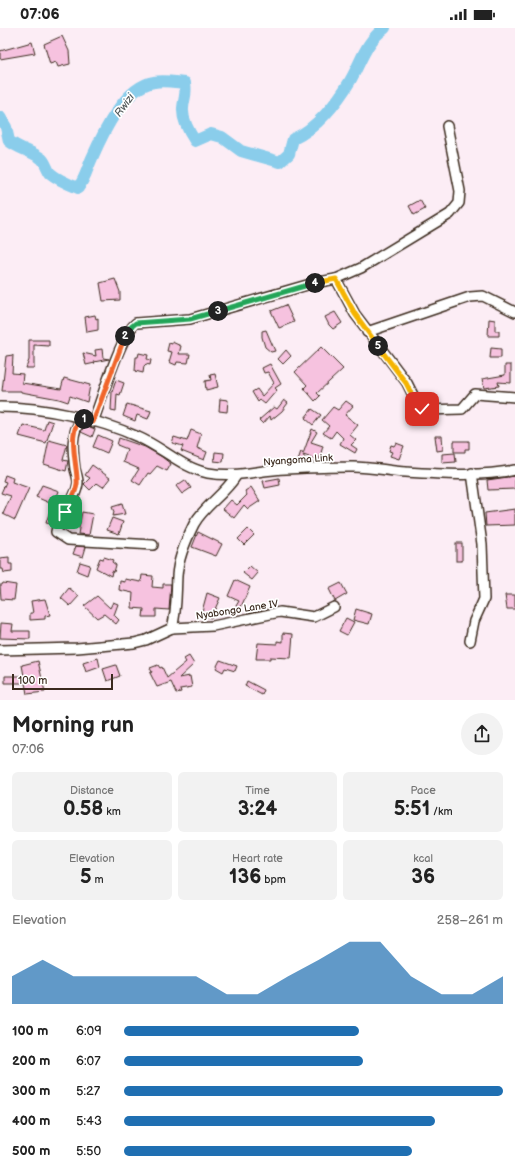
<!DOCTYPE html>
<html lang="en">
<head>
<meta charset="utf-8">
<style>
  :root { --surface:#fff; --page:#f2f2f2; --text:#222; --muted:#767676; --accent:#1f6fb2 }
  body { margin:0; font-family:"Balsamiq Sans",sans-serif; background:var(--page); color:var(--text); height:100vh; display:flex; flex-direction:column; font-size:15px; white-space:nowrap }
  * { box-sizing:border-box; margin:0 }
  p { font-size:13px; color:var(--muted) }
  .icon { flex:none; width:22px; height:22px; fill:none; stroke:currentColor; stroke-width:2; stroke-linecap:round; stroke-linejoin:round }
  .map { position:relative; height:672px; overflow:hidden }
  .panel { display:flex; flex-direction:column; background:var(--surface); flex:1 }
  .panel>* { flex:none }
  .scale { position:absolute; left:12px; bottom:10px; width:101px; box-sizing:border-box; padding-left:4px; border:2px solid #3b2a1e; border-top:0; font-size:11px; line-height:14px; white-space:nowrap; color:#3b2a1e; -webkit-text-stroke:3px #fff; paint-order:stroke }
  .pin { position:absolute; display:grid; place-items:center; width:34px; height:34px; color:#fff; margin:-17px; border-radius:8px; box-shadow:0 2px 6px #0006 }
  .km { position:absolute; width:20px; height:20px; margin:-10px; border-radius:50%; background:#222; color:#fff; font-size:11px; line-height:20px; text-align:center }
  .round { display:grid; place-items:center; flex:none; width:42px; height:42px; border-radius:21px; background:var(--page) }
  .headline { display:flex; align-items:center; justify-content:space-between; height:68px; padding:0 12px }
  h1 { font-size:22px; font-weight:700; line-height:30px }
  .figures { display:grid; grid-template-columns:repeat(3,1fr); gap:6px; height:68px; padding:4px 12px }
  .figures div { display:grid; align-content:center; border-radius:6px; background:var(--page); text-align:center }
  .figures b { font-size:20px; font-weight:700 }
  .figures small { font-size:11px; font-weight:400 }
  .figures p { font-size:11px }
  .chart { height:112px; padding:8px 12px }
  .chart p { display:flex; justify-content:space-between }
  .chart svg { width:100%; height:72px; margin-top:4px; fill:var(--accent); opacity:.7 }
  ul { padding:0 12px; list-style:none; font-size:13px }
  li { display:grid; grid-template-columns:64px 48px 1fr; align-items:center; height:30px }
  li i { height:10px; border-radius:5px; background:var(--accent) }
  .status { display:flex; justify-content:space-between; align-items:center; height:28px; padding:0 20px; background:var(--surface); direction:ltr }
  .status svg { height:11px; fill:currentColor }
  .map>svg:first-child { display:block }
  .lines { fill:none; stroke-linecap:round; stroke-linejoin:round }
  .river { stroke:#8acdeb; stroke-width:12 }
  .building { fill:#f6c2df; stroke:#3b2a1e }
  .minor-casing { stroke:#3b2a1e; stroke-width:12 }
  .minor { stroke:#fff; stroke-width:9 }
  .split-1-casing { stroke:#fff; stroke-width:8 }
  .split-2-casing { stroke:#fff; stroke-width:8 }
  .split-3-casing { stroke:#fff; stroke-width:8 }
  .split-4-casing { stroke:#fff; stroke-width:8 }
  .split-5-casing { stroke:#fff; stroke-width:8 }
  .split-6-casing { stroke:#fff; stroke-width:8 }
  .split-1 { stroke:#f0652b; stroke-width:5 }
  .split-2 { stroke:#f0652b; stroke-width:5 }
  .split-3 { stroke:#22a559; stroke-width:5 }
  .split-4 { stroke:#22a559; stroke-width:5 }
  .split-5 { stroke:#f5b400; stroke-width:5 }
  .split-6 { stroke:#f5b400; stroke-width:5 }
  .labels { text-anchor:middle; stroke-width:3.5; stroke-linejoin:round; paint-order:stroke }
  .street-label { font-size:10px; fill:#3b2a1e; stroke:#fff }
  .water-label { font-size:11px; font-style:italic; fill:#535b5c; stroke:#fff }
</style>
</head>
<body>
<div class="status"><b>07:06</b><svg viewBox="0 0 49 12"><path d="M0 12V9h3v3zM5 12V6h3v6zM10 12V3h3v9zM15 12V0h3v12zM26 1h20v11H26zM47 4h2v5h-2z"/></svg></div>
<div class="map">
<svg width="515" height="672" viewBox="0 0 515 672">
  <rect width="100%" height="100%" fill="#fcedf5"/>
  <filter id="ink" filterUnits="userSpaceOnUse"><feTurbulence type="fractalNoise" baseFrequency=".025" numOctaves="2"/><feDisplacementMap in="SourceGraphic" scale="8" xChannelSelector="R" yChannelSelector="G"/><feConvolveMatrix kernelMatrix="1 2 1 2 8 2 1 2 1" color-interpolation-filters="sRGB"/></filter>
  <g filter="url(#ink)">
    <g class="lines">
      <path class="river" d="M0,89L6,99L9,113C19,121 32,123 42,131C46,135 47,141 50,145C58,152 68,156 78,160C85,151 87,141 92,130C103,105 124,59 154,54C164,52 174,54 185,55C187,67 184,69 183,80C182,92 189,104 195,113L211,106L222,109L241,123L280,134L289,126L293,111C316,101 337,75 350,53C361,34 366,13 385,0"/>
    </g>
    <g class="building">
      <polygon points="62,8 69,23 70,36 58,39 56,34 50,36 44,16"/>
      <polygon points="32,14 35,25 0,31 0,23"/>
      <polygon points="420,172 425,181 414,187 409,178"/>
      <polygon points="115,251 120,264 120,272 103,273 100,255"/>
      <polygon points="286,277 294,294 279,300 271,283"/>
      <polygon points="335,284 342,295 333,301 329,297 325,289"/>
      <polygon points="95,287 96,291 98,290 98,302 87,304 85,289"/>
      <polygon points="489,291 495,292 495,303 499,303 499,308 488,308"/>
      <polygon points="266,302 275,323 271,324 265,319 262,309 262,303"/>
      <polygon points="29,312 49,312 49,318 34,317 34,340 26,340 29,332"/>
      <polygon points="172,314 181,318 179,326 190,326 188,335 177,334 176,337 169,334 172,324 167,323 169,315 172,316"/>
      <polygon points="321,319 343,341 317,365 320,368 315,373 304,360 307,357 295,344"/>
      <polygon points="491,320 501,321 501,330 490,330"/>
      <polygon points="102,321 103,330 109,331 94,334 95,335 86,337 83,325 96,328 95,322"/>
      <polygon points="286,322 291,328 283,336 278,331"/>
      <polygon points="139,325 148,327 147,331 151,332 150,337 146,336 144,338 143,345 135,343 136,329 138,329"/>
      <polygon points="13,327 12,345 23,346 22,355 61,361 64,350 90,357 87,374 70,368 68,374 59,371 21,364 21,363 2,363 6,328"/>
      <polygon points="270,336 281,356 275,360 277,362 265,376 260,372 258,374 252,364 257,361 262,368 274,355 268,344 264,345 262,340"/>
      <polygon points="505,337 511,337 511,355 498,354 499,358 484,360 482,351 505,347"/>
      <polygon points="215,346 218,359 206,362 205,353 211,352 210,347"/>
      <polygon points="116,352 124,355 120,367 117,366 116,383 111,382 112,364"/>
      <polygon points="220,371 228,372 227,384 219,383"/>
      <polygon points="284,372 288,375 282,383 271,392 270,388 263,396 259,392 274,379 277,381"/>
      <polygon points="346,373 353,378 345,387 358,397 350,407 356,412 351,417 357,421 355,425 340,416 343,410 336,403 331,410 323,405 329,398 322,392 333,379 338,382"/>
      <polygon points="127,376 151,383 148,391 137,387 135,393 123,388"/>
      <polygon points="312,381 321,387 313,397 305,390"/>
      <polygon points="47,392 53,394 46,415 19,408 23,397 44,402"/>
      <polygon points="85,397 95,401 92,409 81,404"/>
      <polygon points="312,401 317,404 311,414 323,418 319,432 303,427 306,432 305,434 298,433 301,423 303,426"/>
      <polygon points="191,402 201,406 197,420 207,424 204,432 181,423 183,418 172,415 174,409 187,413"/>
      <polygon points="98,407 112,413 107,425 93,419"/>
      <polygon points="435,408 442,408 443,422 437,423"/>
      <polygon points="119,410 145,419 162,429 171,436 167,443 157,438 150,446 148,445 140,457 132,452 139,441 123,434 127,421 117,417"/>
      <polygon points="49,412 67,417 63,432 68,433 66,443 44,436"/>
      <polygon points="454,413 469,413 469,421 465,421 465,424 454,424"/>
      <polygon points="396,415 404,418 399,431 390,428 392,424 389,423 391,417 394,418"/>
      <polygon points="215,424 224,425 223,434 214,433"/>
      <polygon points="455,425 456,434 442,435 442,426"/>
      <polygon points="92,437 110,450 103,459 97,455 90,462 84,456 90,450 85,447"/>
      <polygon points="5,447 13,450 12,454 29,460 15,492 3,486 11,468 1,465 6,454 3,453"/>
      <polygon points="515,448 515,461 488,462 487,452"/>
      <polygon points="279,450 280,457 265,460 263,453"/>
      <polygon points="185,452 191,460 182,466 176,458"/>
      <polygon points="42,457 59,463 56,471 59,472 56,481 58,482 52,496 46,495 52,476 36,469"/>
      <polygon points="251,459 260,473 248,481 244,477 234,490 223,481 231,472 237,477 247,467 245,463"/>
      <polygon points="122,476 125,486 113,488 114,484 112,479"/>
      <polygon points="515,481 515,497 486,498 485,485"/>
      <polygon points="82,484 93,486 89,507 78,506"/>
      <polygon points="112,490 123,494 119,506 107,502"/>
      <polygon points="248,501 254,507 244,517 238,511"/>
      <polygon points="198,504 222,516 216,528 192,519"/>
      <rect x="456" y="515" width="6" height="18"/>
      <polygon points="76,518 86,519 83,529 73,526"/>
      <polygon points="9,529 9,536 12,536 12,544 4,545 3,541 0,541 0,530"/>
      <polygon points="104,529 113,532 112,534 116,537 114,544 112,543 111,548 96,540 100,530 103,531"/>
      <polygon points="80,534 90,537 87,547 77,543"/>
      <polygon points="250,538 258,545 252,552 243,545"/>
      <polygon points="142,547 153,548 152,559 163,560 163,556 171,556 169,582 156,581 156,589 143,589 144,581 132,580 133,565 119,562 120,553 125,554 125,551 141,554"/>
      <polygon points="235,552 250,559 240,581 236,578 239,573 228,568"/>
      <polygon points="3,555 16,557 14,572 1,571 0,557 2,557"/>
      <polygon points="341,555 347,566 335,573 329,561"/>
      <polygon points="69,560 79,568 70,578 61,570"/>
      <polygon points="207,565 220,570 211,590 201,587"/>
      <polygon points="505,567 515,567 515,581 507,581"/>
      <polygon points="97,568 110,580 113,574 118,576 114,587 119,592 116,596 104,586 97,590 84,578"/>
      <polygon points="45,571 50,587 45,588 45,591 30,592 30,585 33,585 31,573"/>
      <polygon points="356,581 372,586 369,596 353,592"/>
      <polygon points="346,590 354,594 347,607 339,603"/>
      <polygon points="1,595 13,596 12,603 30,603 30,611 0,610"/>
      <polygon points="283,605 293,606 291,630 270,629 270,631 256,631 258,615 277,616 277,613 283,614"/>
      <polygon points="189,628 194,636 179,650 190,648 192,659 180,661 181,664 176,665 171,654 157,659 150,645 152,644 150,640 158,637 160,640 162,639 167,650 186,634 184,631"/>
      <polygon points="98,630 100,639 86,644 83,635"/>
      <polygon points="220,632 237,638 235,643 225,640 223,644 216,640"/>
      <polygon points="38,633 45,664 27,666 25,655 5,655 5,648 24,648 22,637"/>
      <polygon points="116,637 120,648 107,653 103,641"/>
      <polygon points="247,653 264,662 262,667 245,658"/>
    </g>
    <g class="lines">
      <defs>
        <g id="minor">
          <polyline points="336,251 355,286 407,355 419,379 425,382 462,381 475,366 515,369"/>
          <polyline points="367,304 470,269 483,268 515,284"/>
          <path d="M0,379C43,379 99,391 138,409C162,419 182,440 208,445C237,450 257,442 286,441C307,440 328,439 349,439C368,438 387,443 406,444C441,446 480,449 515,442"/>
          <path d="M82,391C70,404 73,425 75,441C76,445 78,450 78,454C78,466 63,487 57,499L56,504L68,512L153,517"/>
          <path d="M93,394C101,373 121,306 136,295L190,291L314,255L336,251L361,240L450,186L459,175L460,163L447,98"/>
          <path d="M172,600C177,583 176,566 177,548C178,531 186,512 194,496C204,478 224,467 236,448"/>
          <polyline points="470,613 474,593 484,571 482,516 472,445"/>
          <polyline points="0,622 77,620 134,615 146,612 172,600 213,598 280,584 314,589 334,579"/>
        </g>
      </defs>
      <use href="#minor" class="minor-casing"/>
      <use href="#minor" class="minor"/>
    </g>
  </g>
  <g class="lines" filter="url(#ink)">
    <defs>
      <path id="split-1" d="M65,484C69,475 76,466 77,456C79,443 64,397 84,391"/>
      <polyline id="split-2" points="84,391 93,394 125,308"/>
      <polyline id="split-3" points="125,308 131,299 136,295 190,291 218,283"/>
      <polyline id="split-4" points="218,283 315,255"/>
      <polyline id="split-5" points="315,255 336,251 355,286 378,318"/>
      <polyline id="split-6" points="378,318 406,355 416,375 422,381"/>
    </defs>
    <use href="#split-1" class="split-1-casing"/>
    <use href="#split-2" class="split-2-casing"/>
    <use href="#split-3" class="split-3-casing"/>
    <use href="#split-4" class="split-4-casing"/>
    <use href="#split-5" class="split-5-casing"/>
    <use href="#split-6" class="split-6-casing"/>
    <use href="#split-1" class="split-1"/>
    <use href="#split-2" class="split-2"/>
    <use href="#split-3" class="split-3"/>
    <use href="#split-4" class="split-4"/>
    <use href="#split-5" class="split-5"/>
    <use href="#split-6" class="split-6"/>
  </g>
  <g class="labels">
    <g class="street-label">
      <text transform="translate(298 431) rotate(-4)" y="4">Nyangoma Link</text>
      <text transform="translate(237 581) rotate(-9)" y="4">Nyabongo Lane IV</text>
    </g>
    <g class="water-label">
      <text transform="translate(124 77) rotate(-54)" y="4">Rwizi</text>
    </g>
  </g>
</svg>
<div class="scale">100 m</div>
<div class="pin" style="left:65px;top:484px;background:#1e9e55"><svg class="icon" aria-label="arrive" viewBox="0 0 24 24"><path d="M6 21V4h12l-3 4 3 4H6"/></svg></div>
<div class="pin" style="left:422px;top:381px;background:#d93025"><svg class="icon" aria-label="check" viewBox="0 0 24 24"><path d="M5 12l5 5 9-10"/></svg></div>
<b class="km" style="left:84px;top:391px">1</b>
<b class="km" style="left:125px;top:308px">2</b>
<b class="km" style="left:218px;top:283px">3</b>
<b class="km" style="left:315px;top:255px">4</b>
<b class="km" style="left:378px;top:318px">5</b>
</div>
<section class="panel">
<div class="headline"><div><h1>Morning run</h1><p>07:06</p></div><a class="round"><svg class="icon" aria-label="share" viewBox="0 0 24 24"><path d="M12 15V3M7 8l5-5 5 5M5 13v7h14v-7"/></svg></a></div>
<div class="figures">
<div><p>Distance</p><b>0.58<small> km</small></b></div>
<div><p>Time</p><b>3:24</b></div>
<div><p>Pace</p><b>5:51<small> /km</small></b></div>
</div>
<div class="figures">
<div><p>Elevation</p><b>5<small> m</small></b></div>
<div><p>Heart rate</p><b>136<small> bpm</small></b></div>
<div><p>kcal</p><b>36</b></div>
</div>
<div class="chart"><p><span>Elevation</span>258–261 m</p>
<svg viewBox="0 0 160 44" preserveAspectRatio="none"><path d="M0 44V27L10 17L20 27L30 27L40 27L50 27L60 27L70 38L80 38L90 27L100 17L110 6L120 6L130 27L140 38L150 38L160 27V44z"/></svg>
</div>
<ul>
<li><b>100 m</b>6:09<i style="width:62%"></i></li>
<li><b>200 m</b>6:07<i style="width:63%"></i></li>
<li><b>300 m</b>5:27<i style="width:100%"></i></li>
<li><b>400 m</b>5:43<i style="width:82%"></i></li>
<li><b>500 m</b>5:50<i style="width:76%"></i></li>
</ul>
</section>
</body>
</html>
